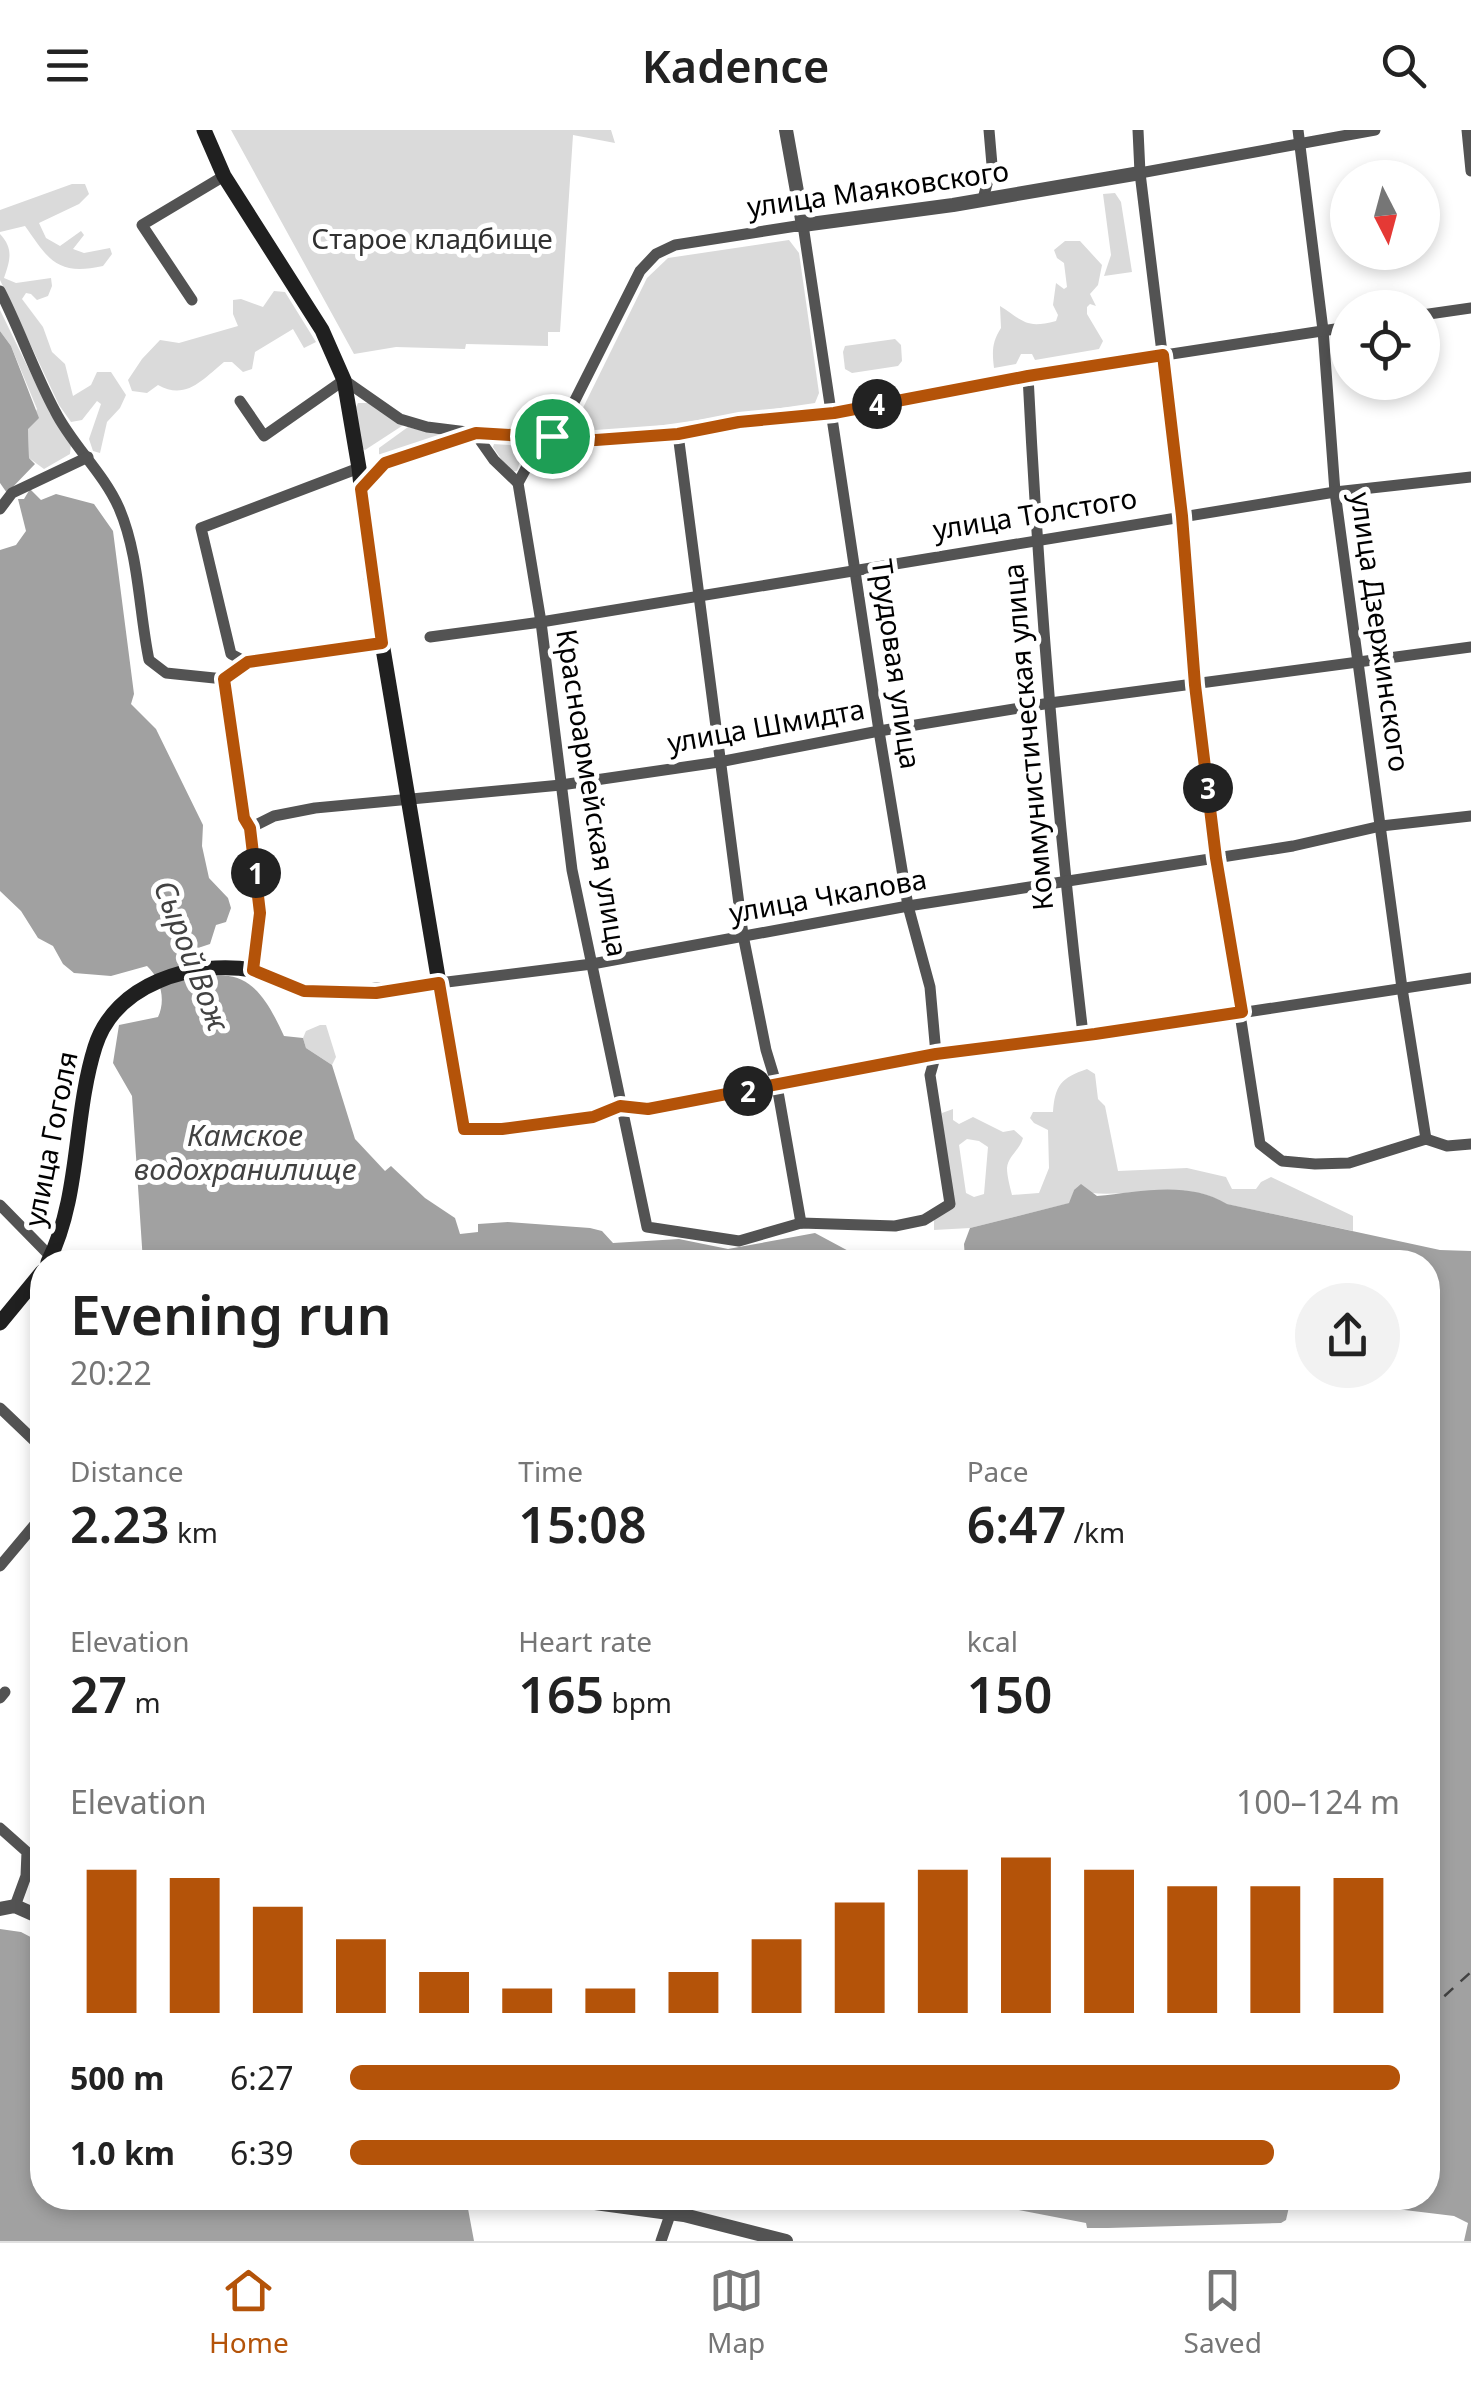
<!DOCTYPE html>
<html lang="en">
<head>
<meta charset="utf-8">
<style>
  :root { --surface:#fff; --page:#f2f2f2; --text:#222; --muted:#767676; --line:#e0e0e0; --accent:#b45309 }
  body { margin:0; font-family:"Noto Sans",sans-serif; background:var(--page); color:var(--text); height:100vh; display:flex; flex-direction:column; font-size:38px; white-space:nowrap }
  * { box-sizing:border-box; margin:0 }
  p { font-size:32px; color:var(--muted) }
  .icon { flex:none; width:55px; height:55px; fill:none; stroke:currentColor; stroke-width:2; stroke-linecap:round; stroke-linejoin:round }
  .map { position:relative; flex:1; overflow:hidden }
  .details { position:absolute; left:30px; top:1120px; width:1410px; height:960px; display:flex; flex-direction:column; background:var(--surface); border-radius:40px; box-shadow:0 5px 15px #0003 }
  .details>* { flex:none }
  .needle { width:65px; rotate:174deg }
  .fabs { position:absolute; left:1330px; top:30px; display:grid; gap:20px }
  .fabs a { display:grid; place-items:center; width:110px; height:110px; border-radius:50%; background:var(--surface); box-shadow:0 5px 15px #0003; font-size:50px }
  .pin { position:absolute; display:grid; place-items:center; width:85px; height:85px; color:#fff; margin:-42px; border:5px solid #fff; border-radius:50%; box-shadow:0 2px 10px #0007 }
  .km { position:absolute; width:50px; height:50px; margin:-25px; border-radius:50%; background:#222; color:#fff; font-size:28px; line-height:50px; text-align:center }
  .round { display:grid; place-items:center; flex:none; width:105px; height:105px; border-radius:52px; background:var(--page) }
  .headline { display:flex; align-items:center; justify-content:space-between; height:170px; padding:0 40px }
  h1 { font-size:55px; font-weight:600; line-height:75px }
  .figures { display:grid; grid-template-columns:repeat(3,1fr); gap:15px; height:170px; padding:10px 40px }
  .figures div { display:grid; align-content:center }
  .figures b { font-size:50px; font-weight:600 }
  .figures small { font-size:28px; font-weight:400 }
  .figures p { font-size:28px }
  .chart { height:280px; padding:20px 40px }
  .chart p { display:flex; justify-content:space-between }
  .chart svg { width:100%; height:180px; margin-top:10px; stroke:var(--accent); stroke-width:6 }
  ul { padding:0 40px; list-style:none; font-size:32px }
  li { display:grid; grid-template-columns:160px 120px 1fr; align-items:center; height:75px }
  li i { height:25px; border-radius:12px; background:var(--accent) }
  header { display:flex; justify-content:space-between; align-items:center; height:130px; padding:0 40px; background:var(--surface); font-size:45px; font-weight:600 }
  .dock { display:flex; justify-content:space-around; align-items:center; height:140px; border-top:2px solid var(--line); background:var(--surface); font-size:28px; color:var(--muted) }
  .dock a { display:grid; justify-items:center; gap:5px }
  .dock .selected { color:var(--accent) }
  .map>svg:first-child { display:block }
  .green { fill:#dadada; fill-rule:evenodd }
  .water { fill:#a1a1a1 }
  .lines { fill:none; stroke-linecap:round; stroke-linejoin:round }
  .ferry { stroke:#424242; stroke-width:2.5; stroke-dasharray:12 10; stroke-linecap:butt }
  .minor { stroke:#535353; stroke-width:11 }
  .tertiary { stroke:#535353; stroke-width:14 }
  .secondary { stroke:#202020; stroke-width:15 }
  .route-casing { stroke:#fff; stroke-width:20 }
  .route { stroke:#b45309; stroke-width:12 }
  .labels { text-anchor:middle; stroke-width:10; stroke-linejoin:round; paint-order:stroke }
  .street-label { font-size:28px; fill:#000; stroke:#fff }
  .park-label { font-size:28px; fill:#313131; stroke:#fff }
  .water-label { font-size:30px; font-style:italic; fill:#424242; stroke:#fff }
</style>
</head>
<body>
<header><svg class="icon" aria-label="menu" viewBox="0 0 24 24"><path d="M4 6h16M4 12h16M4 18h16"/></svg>Kadence<svg class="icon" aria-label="search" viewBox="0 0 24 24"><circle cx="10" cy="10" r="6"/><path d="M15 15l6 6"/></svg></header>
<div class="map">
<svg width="1471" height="2111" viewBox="0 0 1471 2111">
  <rect width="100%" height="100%" fill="#fff"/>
  <g class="green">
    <polygon points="231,0 611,0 615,13 573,5 560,202 548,202 548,216 466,214 465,219 396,217 354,224"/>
    <path d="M72,54H85L89,64L79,74L39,93L46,108L60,116L81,101L84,105L73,119L84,123L110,118L112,124L103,136C57,146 49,130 25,96L0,102V80Z"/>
    <polygon points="1115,63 1121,72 1132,142 1104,146 1111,125 1103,64"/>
    <path d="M0,104C14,119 10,130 4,148L16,153L51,148L52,156L48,166L37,170L31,164L26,163L22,169L43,197L52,222L65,234L73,266L91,255L97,242H111L126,265L120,278L107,292L100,323L93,321L89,309L101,274L97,271L82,290L71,292L59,275L0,150Z"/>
    <polygon points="789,110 799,123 819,263 815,273 643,298 583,302 575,294 647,148 668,128"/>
    <path d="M1065,111H1080L1102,135L1098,155L1090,164L1096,176L1090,174L1087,177V184L1103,211L1099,219L1035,230L1032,224H1021L1016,234L994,238C992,221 992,212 1001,198L1000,176C1024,191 1025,199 1056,191L1058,185L1053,175L1056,153L1064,159L1067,157L1064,133L1057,128L1054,120Z"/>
    <path d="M274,161L285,162L316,212L304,218L293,199L255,222L252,239L243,242L232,232H224C203,249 186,271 158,255L147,263L132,261L128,250L142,229L160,210L179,213L238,196L233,184V170L241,169L263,177Z"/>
    <polygon points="0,180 52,287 71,314 70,324 44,339 29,328 28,298 37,279 11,216 0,201"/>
    <polygon points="895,209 901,215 902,231 898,236 852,243 845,239 843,222 845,216"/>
    <polygon points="358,273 368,273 405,294 365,320 359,316 355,279"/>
    <polygon points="408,297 434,304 456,301 456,305 386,328 379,324 379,318"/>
    <polygon points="509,309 522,310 525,315 517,341 510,342 493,317 495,311"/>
    <polygon points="320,895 326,895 336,927 332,935 306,918 303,908 306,901"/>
    <path d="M1087,939L1095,944L1098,969L1105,976L1118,1041L1187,1038L1226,1047L1232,1059H1256L1261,1052L1271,1047L1353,1086V1101L1226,1074C1180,1045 1124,1073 1074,1060L1070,1073L970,1098L934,1100V1090L954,1075L943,1012L942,983L953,979V990L959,994L973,987L1003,1002L1014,1000L1023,1008C1020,1020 1008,1026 1007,1038C1007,1046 1010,1057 1012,1065L1039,1063L1049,1038L1048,1000L1034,993L1030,988L1033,982H1053C1055,955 1061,948 1087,939ZM967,1009L979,1011L988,1017L984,1064L974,1067L966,1063L959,1015Z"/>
  </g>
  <g class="water">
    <polygon points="0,201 11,216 39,288 28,299 29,328 35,334 7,363 0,353"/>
    <path d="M30,359L41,370L56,364L94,374L113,401L134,564L131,574L156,599L203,695L202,716L209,748L228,768L231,778L226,792L216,795L210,814L183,823L189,855C196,853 204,849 212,847C252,838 270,876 284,906L303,908L306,918L332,935L355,1009L385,1041L391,1036L425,1068L455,1088L460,1104L478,1102V1094L508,1092L590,1098L602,1101L613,1113L679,1109L728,1119L815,1103L869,1132H143L132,966L113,933L119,895L158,887C166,870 161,849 147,836L111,846L74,843L63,834L53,816L38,808L21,781L0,761V420L16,415L26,401L18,369H24Z"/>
    <path d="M1081,1054L1097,1066C1139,1062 1188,1050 1227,1074L1440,1120L1471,1121V2111H1464L1468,2093L1454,2086L1355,2074L1351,2078L1334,2076L1333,2079L1308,2075L1309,2068H1428V1132H922L965,1129L964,1114L970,1098L1069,1073L1074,1060Z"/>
    <polygon points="0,1799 21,1802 42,1813 42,2068 466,2068 474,2111 0,2111"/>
    <polygon points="957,2068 1291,2068 1286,2090 1281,2093 1108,2098 1087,2098 1086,2093"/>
  </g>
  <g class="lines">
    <g class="ferry">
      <polyline points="1428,1881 1471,1842"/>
      <polyline points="1345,2077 1346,2068"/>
    </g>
    <g class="minor">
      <polyline points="1138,0 1140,43 1182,386 1195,555 1216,728 1260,1014 1282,1031 1315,1034 1349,1033 1426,1009 1447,1016 1471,1014"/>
      <polyline points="1298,0 1323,200 1335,362 1402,858 1426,1009"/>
      <polyline points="1467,0 1471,41"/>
      <polyline points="1140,43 1375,0"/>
      <polyline points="983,69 992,35 989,0"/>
      <polygon points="803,95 879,601 908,776 930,857 936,924 930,945 950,1074 924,1090 895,1096 801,1093 739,1111 647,1097 572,740 541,492 518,353 536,320 562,296 640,141 656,124 675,115"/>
      <path d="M0,161C20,200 34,242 55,281C72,315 103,342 119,378C139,424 139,482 149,530L166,543L224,549"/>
      <polyline points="192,170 142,95 224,46"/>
      <polyline points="1422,185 1471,178"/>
      <path d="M1028,246C1039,466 1057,685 1083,904"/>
      <polyline points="240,271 264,306 344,250 400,289 427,297 475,303 494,330 518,353"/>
      <polyline points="678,304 743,805 766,920 777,956 801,1093"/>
      <polyline points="361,359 385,333 475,303 612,311 678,304 739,292 833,283 1028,246 1348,197"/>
      <polyline points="0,379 12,363 88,327"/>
      <polyline points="430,507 541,492 1335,362 1471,347"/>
      <polyline points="248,533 231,524 201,398 359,338"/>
      <polyline points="224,549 243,688 250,698 261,783 253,840"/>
      <polyline points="224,549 248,533 381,513"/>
      <polyline points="1471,686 1381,696 1293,716 908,776 592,834 439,853 464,999 503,999 593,987 620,976 648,979 936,924 1095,905 1471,848"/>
      <polyline points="250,698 274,686 315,678 561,655 719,632 879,601 1050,573 1471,517"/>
      <polyline points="0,1075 51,1127"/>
      <polyline points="0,1278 42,1318"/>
      <polyline points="0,1436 42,1386"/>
      <polyline points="0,1568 5,1562"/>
      <polyline points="0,1698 27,1722 26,1746 15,1776"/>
      <polyline points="661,2111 671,2082"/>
    </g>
    <g class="tertiary">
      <polyline points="786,0 803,95 953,75 1140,43"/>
      <polyline points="0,1779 15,1776 42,1788"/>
      <polyline points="558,2068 684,2085 786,2111"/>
    </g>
    <g class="secondary">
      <path d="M48,1132C81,1066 73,987 95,917C115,853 193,830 253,840C273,844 290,860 310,861C354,864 395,860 439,853L371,447L359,338L344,250L322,200L224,46L204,0"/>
      <polyline points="0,1193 42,1142"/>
    </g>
  </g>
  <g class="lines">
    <defs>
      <polygon id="route" points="1163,225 1182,386 1195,555 1216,728 1242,882 1095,904 936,924 648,979 620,976 593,987 502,999 464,999 439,853 376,863 304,861 253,840 260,783 250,698 244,688 224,549 248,532 382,513 361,359 385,333 476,303 596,310 678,304 739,292 834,283 1028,246"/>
    </defs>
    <use href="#route" class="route-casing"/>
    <use href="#route" class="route"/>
  </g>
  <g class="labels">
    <g class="street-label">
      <text transform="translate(878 59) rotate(-8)" y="10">улица Маяковского</text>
      <text transform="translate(1035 384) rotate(-9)" y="10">улица Толстого</text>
      <text transform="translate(1380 502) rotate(82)" y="10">улица Дзержинского</text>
      <text transform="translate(896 534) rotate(82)" y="10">Трудовая улица</text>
      <text transform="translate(766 596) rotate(-10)" y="10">улица Шмидта</text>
      <text transform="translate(1028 607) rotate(-95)" y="10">Коммунистическая улица</text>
      <text transform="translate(592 663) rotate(81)" y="10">Красноармейская улица</text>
      <text transform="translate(828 766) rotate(-10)" y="10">улица Чкалова</text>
      <text transform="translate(51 1009) rotate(-79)" y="10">улица Гоголя</text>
    </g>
    <g class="park-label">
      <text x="432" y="119">Старое кладбище</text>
    </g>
    <g class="water-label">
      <text transform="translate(191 826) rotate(69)" y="10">Сырой Вож</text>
      <text x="245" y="1016">Камское<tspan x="245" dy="34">водохранилище</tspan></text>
    </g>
  </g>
</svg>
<div class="fabs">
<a><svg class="needle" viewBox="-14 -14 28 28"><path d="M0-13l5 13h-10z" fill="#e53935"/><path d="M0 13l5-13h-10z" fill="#767676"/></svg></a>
<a><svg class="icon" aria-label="locate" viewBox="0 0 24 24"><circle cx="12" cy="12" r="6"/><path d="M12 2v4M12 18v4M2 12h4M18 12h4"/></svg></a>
</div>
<div class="pin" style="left:552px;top:306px;background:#1e9e55"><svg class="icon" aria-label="arrive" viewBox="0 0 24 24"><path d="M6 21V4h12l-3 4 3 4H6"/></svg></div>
<b class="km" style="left:256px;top:743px">1</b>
<b class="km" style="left:748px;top:961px">2</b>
<b class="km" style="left:1208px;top:658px">3</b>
<b class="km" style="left:877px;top:274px">4</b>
<section class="details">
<div class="headline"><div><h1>Evening run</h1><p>20:22</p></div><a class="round"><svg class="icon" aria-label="share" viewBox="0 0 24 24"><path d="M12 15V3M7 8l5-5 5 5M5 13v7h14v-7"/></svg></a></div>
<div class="figures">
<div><p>Distance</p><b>2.23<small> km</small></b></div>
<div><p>Time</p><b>15:08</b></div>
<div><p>Pace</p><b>6:47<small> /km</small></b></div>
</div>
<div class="figures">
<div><p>Elevation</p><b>27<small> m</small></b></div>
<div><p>Heart rate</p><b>165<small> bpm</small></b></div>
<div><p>kcal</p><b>150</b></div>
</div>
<div class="chart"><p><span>Elevation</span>100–124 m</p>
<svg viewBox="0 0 160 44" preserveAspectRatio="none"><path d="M5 44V9M15 44V11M25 44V18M35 44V26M45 44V34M55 44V38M65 44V38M75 44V34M85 44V26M95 44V17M105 44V9M115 44V6M125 44V9M135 44V13M145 44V13M155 44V11"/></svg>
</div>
<ul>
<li><b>500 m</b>6:27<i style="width:100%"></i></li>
<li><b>1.0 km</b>6:39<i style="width:88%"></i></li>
</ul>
</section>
</div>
<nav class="dock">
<a class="selected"><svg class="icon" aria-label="home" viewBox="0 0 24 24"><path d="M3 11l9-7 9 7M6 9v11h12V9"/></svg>Home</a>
<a><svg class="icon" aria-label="map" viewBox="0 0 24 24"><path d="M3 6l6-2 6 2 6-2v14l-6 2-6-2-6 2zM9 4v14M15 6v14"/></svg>Map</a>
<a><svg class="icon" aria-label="saved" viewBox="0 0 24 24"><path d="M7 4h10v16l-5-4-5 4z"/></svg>Saved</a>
</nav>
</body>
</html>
